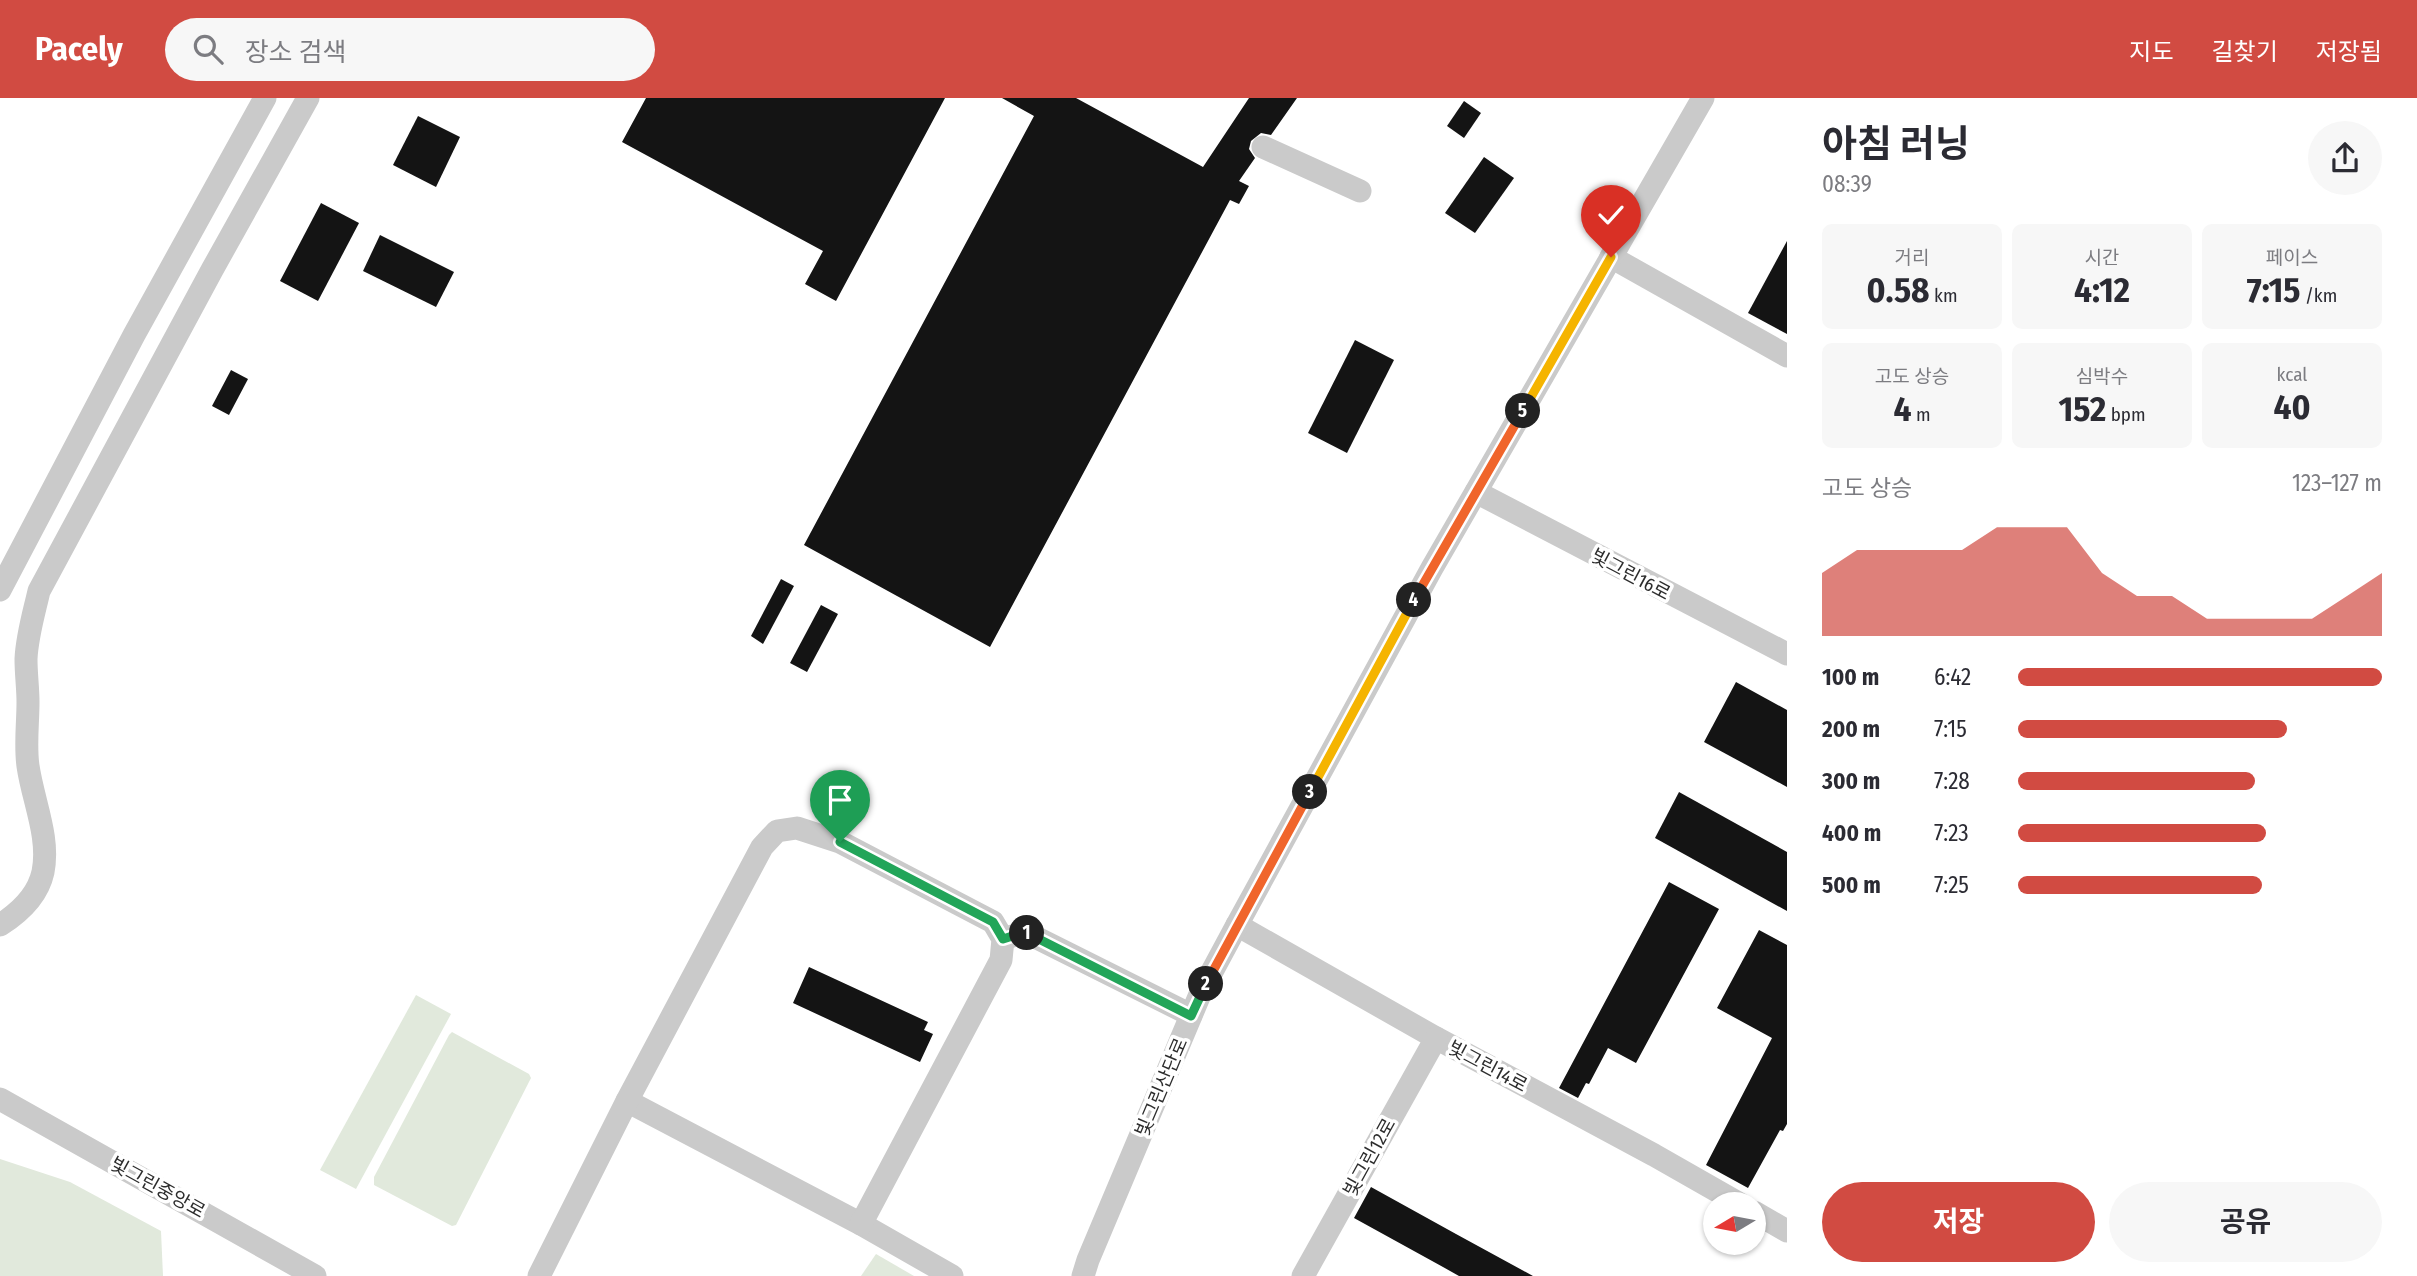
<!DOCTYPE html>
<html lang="ko">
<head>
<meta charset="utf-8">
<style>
  :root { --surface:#fff; --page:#f7f7f7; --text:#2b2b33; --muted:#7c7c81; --accent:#d14b42 }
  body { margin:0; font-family:"Fira Sans Condensed","Noto Sans KR",sans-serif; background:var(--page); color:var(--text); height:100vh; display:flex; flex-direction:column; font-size:26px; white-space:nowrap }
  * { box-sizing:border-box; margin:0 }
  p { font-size:23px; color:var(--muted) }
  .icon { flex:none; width:38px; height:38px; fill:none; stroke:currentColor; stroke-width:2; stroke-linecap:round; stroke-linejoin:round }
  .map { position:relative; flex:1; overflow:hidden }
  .panel { display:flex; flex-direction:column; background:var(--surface); width:630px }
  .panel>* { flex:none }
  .needle { width:46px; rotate:260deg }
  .tools { position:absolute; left:1703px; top:1094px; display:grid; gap:14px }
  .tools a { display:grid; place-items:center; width:63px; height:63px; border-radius:50%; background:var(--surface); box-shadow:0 2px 5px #0004; font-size:35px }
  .pin { position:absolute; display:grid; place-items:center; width:60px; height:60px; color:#fff; margin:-72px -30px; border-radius:50% 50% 50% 0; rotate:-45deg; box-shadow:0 0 7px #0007 }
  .pin .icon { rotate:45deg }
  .km { position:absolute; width:35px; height:35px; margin:-18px; border-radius:50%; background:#222; color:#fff; font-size:19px; line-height:35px; text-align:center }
  .round { display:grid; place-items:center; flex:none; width:74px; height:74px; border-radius:37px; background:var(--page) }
  .head { display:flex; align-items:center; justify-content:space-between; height:119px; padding:0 35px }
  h1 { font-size:38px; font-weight:700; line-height:52px }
  .stats { display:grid; grid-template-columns:repeat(3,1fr); gap:10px; height:119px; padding:7px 35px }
  .stats div { display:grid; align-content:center; border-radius:10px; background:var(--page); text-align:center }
  .stats b { font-size:35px; font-weight:700 }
  .stats small { font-size:19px; font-weight:400 }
  .stats p { font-size:19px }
  .chart { height:196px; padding:14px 35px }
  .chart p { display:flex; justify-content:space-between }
  .chart svg { width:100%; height:126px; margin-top:7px; fill:var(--accent); opacity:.7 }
  .button { display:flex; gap:14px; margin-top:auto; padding:14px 35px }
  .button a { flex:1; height:80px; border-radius:42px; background:var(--accent); color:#fff; font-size:28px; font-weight:700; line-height:80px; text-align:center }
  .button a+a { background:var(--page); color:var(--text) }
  ul { padding:0 35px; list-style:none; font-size:23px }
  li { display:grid; grid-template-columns:112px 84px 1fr; align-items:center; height:52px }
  li i { height:18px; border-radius:9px; background:var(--accent) }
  header { display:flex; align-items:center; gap:42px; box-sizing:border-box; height:98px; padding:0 35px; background:var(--accent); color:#fff }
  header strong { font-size:33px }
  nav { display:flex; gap:38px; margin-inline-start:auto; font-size:24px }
  .search { width:490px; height:63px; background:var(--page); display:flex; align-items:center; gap:18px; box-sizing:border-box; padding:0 24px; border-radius:38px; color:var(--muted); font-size:26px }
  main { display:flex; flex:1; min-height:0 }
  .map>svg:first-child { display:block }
  .green { fill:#e1e9dc }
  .building { fill:#141414 }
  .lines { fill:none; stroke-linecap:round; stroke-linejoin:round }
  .minor { stroke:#cacaca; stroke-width:23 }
  .split-1-casing { stroke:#fff; stroke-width:14 }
  .split-2-casing { stroke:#fff; stroke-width:14 }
  .split-3-casing { stroke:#fff; stroke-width:14 }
  .split-4-casing { stroke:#fff; stroke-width:14 }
  .split-5-casing { stroke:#fff; stroke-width:14 }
  .split-6-casing { stroke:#fff; stroke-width:14 }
  .split-1 { stroke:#22a559; stroke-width:9 }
  .split-2 { stroke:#22a559; stroke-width:9 }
  .split-3 { stroke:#f0652b; stroke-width:9 }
  .split-4 { stroke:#f5b400; stroke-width:9 }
  .split-5 { stroke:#f0652b; stroke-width:9 }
  .split-6 { stroke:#f5b400; stroke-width:9 }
  .labels { text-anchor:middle; stroke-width:7; stroke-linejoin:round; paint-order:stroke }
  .street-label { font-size:19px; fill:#2d2d2d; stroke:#fff }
</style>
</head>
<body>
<header>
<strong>Pacely</strong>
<div class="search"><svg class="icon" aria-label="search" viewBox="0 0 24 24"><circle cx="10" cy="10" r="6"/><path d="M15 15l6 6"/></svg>장소 검색</div>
<nav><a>지도</a><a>길찾기</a><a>저장됨</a></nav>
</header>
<main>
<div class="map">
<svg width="1787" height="1178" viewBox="0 0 1787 1178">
  <rect width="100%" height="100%" fill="#fff"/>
  <g class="green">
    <polygon points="416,897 451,916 356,1091 320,1072"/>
    <polygon points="452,934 529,976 531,980 456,1127 452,1128 374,1087 374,1079 449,937"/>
    <polygon points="0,1061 70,1084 161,1133 163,1178 0,1178"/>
    <polygon points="876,1156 914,1178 861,1178"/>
  </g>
  <g class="building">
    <polygon points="646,0 945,0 836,203 805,186 823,153 622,44"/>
    <polygon points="1002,0 1076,0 1203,69 1249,0 1297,0 1271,37 1261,35 1251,43 1249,51 1255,60 1239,83 1249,88 1239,106 1230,102 990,549 804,447 1034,18"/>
    <polygon points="1464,3 1481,15 1464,40 1447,28"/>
    <polygon points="418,18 460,39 436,89 393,67"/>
    <polygon points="1484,59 1514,80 1475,135 1445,115"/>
    <polygon points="321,105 359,125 318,203 280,183"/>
    <polygon points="380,137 454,174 436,209 363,173"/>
    <polygon points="1787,143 1787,236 1748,215"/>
    <polygon points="1355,242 1394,262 1347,355 1308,335"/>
    <polygon points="231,272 248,281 229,317 212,308"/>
    <polygon points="781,481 794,488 763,546 751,538"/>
    <polygon points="821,507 838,516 807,574 790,565"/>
    <polygon points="1736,584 1787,612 1787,689 1704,644"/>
    <polygon points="1679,694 1787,754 1787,813 1655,740"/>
    <polygon points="1669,784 1719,811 1636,965 1608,950 1589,986 1586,985 1578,1000 1559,990"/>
    <polygon points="1759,832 1787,847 1787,1026 1783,1033 1780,1032 1748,1090 1706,1067 1772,940 1717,910"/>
    <polygon points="809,869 928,924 924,932 933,936 920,964 793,905"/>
    <polygon points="1371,1089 1456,1136 1533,1178 1459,1178 1443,1169 1354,1120"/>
  </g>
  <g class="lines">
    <g class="minor">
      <polyline points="1263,49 1360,93"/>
      <polyline points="1611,159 1787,258"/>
      <polyline points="1476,394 1787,556"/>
      <polyline points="0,492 134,237 265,0"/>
      <path d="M0,827C19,815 38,797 43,774C50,739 33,703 28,668C25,647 28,626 28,604C28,590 26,576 26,561C27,538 34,515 39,493L212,172L308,0"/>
      <polyline points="1237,827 1436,940 1654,1057 1740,1106"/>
      <polyline points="1003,841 1025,834 1191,917"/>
      <polyline points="0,1001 315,1178"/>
      <polyline points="627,1003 861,1126 952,1178"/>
      <polyline points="1754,1114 1787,1133"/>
      <polyline points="539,1178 627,1003 762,749 777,733 797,730 840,744 993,824 1003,841 1001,862 861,1126"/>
      <polyline points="1083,1178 1088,1162 1201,894 1237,827 1432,470 1703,0"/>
      <polyline points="1303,1178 1436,940"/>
    </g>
  </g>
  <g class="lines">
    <defs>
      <polyline id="split-1" points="840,744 993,824 1003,841 1025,834 1027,835"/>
      <polyline id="split-2" points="1027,835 1191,918 1206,886"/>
      <polyline id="split-3" points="1206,886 1310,694"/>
      <polyline id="split-4" points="1310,694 1414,502"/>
      <polyline id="split-5" points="1414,502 1523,313"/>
      <polyline id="split-6" points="1523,313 1611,159"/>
    </defs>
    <use href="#split-1" class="split-1-casing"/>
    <use href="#split-2" class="split-2-casing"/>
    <use href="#split-3" class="split-3-casing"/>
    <use href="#split-4" class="split-4-casing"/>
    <use href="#split-5" class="split-5-casing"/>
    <use href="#split-6" class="split-6-casing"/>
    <use href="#split-1" class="split-1"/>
    <use href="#split-2" class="split-2"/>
    <use href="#split-3" class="split-3"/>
    <use href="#split-4" class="split-4"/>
    <use href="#split-5" class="split-5"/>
    <use href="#split-6" class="split-6"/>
  </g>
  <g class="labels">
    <g class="street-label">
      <text transform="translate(1631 476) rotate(28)" y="7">빛그린16로</text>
      <text transform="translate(1488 968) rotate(28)" y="7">빛그린14로</text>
      <text transform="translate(1161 989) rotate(-67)" y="7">빛그린산단로</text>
      <text transform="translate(1369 1059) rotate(-61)" y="7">빛그린12로</text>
      <text transform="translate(158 1089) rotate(29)" y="7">빛그린중앙로</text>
    </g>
  </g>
</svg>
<div class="tools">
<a><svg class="needle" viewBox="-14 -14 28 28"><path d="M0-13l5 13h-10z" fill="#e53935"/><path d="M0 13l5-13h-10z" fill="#7c7c81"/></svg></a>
</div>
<div class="pin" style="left:840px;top:744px;background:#1e9e55"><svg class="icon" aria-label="arrive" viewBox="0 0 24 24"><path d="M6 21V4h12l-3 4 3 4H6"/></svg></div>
<div class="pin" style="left:1611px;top:159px;background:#d93025"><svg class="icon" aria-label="check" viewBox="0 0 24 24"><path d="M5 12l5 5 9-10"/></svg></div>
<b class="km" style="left:1027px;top:835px">1</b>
<b class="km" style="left:1206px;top:886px">2</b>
<b class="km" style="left:1310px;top:694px">3</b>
<b class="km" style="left:1414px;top:502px">4</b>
<b class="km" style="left:1523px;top:313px">5</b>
</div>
<section class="panel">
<div class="head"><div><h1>아침 러닝</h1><p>08:39</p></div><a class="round"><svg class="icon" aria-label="share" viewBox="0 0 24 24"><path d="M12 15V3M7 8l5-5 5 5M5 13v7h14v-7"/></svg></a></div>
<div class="stats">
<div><p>거리</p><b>0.58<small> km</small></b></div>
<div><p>시간</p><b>4:12</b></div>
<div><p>페이스</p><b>7:15<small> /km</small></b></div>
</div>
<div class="stats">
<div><p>고도 상승</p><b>4<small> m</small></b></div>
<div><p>심박수</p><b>152<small> bpm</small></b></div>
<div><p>kcal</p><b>40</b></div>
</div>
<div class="chart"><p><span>고도 상승</span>123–127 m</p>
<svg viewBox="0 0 160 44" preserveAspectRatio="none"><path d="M0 44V22L10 14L20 14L30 14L40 14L50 6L60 6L70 6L80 22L90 30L100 30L110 38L120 38L130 38L140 38L150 30L160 22V44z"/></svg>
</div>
<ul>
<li><b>100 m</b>6:42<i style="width:100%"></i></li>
<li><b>200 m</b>7:15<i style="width:74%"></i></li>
<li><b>300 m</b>7:28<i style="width:65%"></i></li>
<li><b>400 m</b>7:23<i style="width:68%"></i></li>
<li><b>500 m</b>7:25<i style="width:67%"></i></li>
</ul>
<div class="button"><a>저장</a><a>공유</a></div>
</section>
</main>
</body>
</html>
